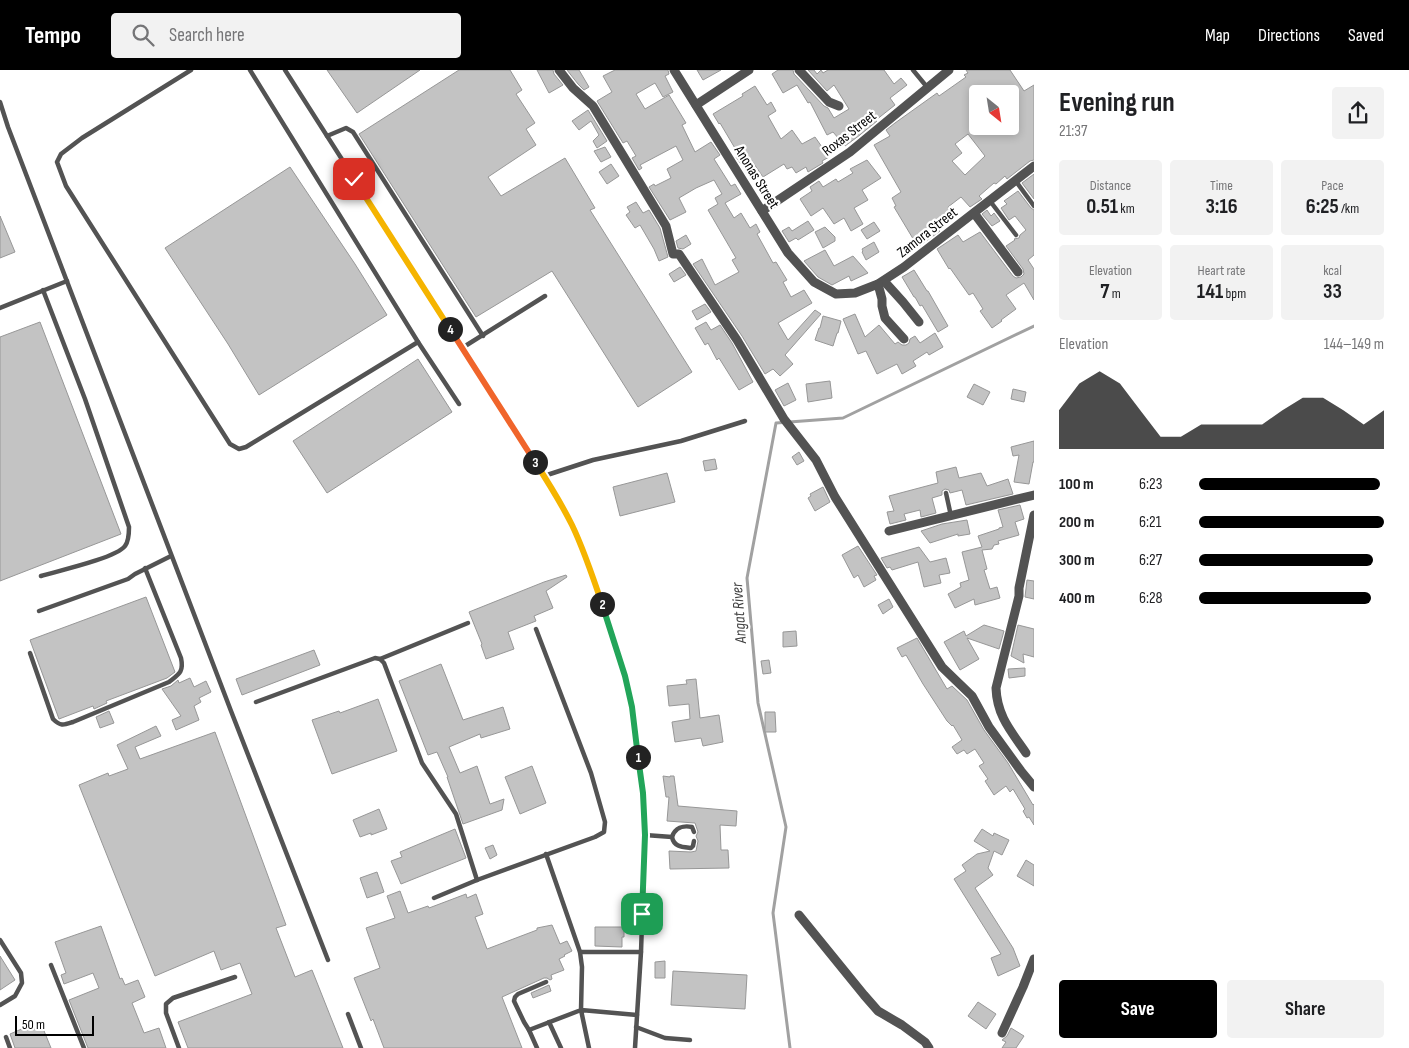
<!DOCTYPE html>
<html lang="en">
<head>
<meta charset="utf-8">
<style>
  :root { --surface:#fff; --page:#f2f2f2; --text:#202124; --muted:#757577; --accent:#000 }
  body { margin:0; font-family:"Sofia Sans Condensed",sans-serif; background:var(--page); color:var(--text); height:100vh; display:flex; flex-direction:column; font-size:19px; white-space:nowrap }
  * { box-sizing:border-box; margin:0 }
  p { font-size:16px; color:var(--muted) }
  .icon { flex:none; width:28px; height:28px; fill:none; stroke:currentColor; stroke-width:2; stroke-linecap:round; stroke-linejoin:round }
  .map { position:relative; flex:1; overflow:hidden }
  .panel { display:flex; flex-direction:column; background:var(--surface); width:375px }
  .panel>* { flex:none }
  .needle { width:32px; rotate:150deg }
  .buttons { position:absolute; left:969px; top:15px; display:grid; gap:10px }
  .buttons a { display:grid; place-items:center; width:50px; height:50px; border-radius:5px; background:var(--surface); box-shadow:0 2px 8px #0003; font-size:25px }
  .scale { position:absolute; left:15px; bottom:12px; width:79px; box-sizing:border-box; padding-left:5px; border:2px solid #000; border-top:0; font-size:14px; line-height:18px; white-space:nowrap; color:#000; -webkit-text-stroke:4px #fff; paint-order:stroke }
  .pin { position:absolute; display:grid; place-items:center; width:42px; height:42px; color:#fff; margin:-21px; border-radius:10px; box-shadow:0 2px 8px #0006 }
  .km { position:absolute; width:25px; height:25px; margin:-12px; border-radius:50%; background:#222; color:#fff; font-size:14px; line-height:25px; text-align:center }
  .round { display:grid; place-items:center; flex:none; width:52px; height:52px; border-radius:5px; background:var(--page) }
  .overview { display:flex; align-items:center; justify-content:space-between; height:85px; padding:0 25px }
  h1 { font-size:28px; font-weight:700; line-height:38px }
  .metrics { display:grid; grid-template-columns:repeat(3,1fr); gap:8px; height:85px; padding:5px 25px }
  .metrics div { display:grid; align-content:center; border-radius:5px; background:var(--page); text-align:center }
  .metrics b { font-size:21px; font-weight:700 }
  .metrics small { font-size:14px; font-weight:400 }
  .metrics p { font-size:14px }
  .chart { height:140px; padding:10px 25px }
  .chart p { display:flex; justify-content:space-between }
  .chart svg { width:100%; height:90px; margin-top:5px; fill:var(--accent); opacity:.7 }
  .primary-button { display:flex; gap:10px; margin-top:auto; padding:10px 25px }
  .primary-button a { flex:1; height:58px; border-radius:5px; background:var(--accent); color:#fff; font-size:20px; font-weight:700; line-height:58px; text-align:center }
  .primary-button a+a { background:var(--page); color:var(--text) }
  ul { padding:0 25px; list-style:none; font-size:16px }
  li { display:grid; grid-template-columns:80px 60px 1fr; align-items:center; height:38px }
  li i { height:12px; border-radius:6px; background:var(--accent) }
  header { display:flex; align-items:center; gap:30px; box-sizing:border-box; height:70px; padding:0 25px; background:var(--accent); color:#fff }
  header strong { font-size:24px }
  nav { display:flex; gap:28px; margin-inline-start:auto; font-size:18px }
  .search { width:350px; height:45px; background:var(--page); display:flex; align-items:center; gap:12px; box-sizing:border-box; padding:0 18px; border-radius:5px; color:var(--muted); font-size:19px }
  main { display:flex; flex:1; min-height:0 }
  .map>svg:first-child { display:block }
  .lines { fill:none; stroke-linecap:round; stroke-linejoin:round }
  .stream { stroke:#a1a1a1; stroke-width:3 }
  .building { fill:#c3c3c3; stroke:#979797; fill-rule:evenodd }
  .lane { stroke:#535353; stroke-width:4.5 }
  .street { stroke:#535353; stroke-width:9 }
  .split-1-casing { stroke:#fff; stroke-width:10 }
  .split-2-casing { stroke:#fff; stroke-width:10 }
  .split-3-casing { stroke:#fff; stroke-width:10 }
  .split-4-casing { stroke:#fff; stroke-width:10 }
  .split-5-casing { stroke:#fff; stroke-width:10 }
  .split-1 { stroke:#22a559; stroke-width:6 }
  .split-2 { stroke:#22a559; stroke-width:6 }
  .split-3 { stroke:#f5b400; stroke-width:6 }
  .split-4 { stroke:#f0652b; stroke-width:6 }
  .split-5 { stroke:#f5b400; stroke-width:6 }
  .labels { text-anchor:middle; stroke-width:4.5; stroke-linejoin:round; paint-order:stroke }
  .street-label { font-size:15px; fill:#000; stroke:#fff }
  .water-label { font-size:16px; font-style:italic; fill:#424242; stroke:#fff }
</style>
</head>
<body>
<header>
<strong>Tempo</strong>
<div class="search"><svg class="icon" aria-label="search" viewBox="0 0 24 24"><circle cx="10" cy="10" r="6"/><path d="M15 15l6 6"/></svg>Search here</div>
<nav><a>Map</a><a>Directions</a><a>Saved</a></nav>
</header>
<main>
<div class="map">
<svg width="1034" height="978" viewBox="0 0 1034 978">
  <rect width="100%" height="100%" fill="#fff"/>
  <g class="lines">
    <polyline class="stream" points="790,978 773,843 786,757 758,633 747,508 776,353 843,348 1034,256"/>
  </g>
  <g class="building">
    <polygon points="327,0 420,0 357,43"/>
    <polygon points="459,0 510,0 522,20 516,24 535,53 526,59 536,75 488,107 501,126 565,88 595,138 590,140 692,302 638,337 552,201 476,247 359,64"/>
    <polygon points="537,0 553,0 554,4 563,15 549,23"/>
    <polygon points="567,0 579,0 589,17 584,20 578,14"/>
    <polygon points="615,0 668,0 669,4 665,6 673,22 663,27 655,13 636,24 645,39 669,25 686,53 682,55 695,82 711,72 720,85 714,89 731,116 735,114 741,124 725,133 734,148 741,143 750,158 756,154 760,162 757,164 773,193 776,192 787,210 783,212 791,227 804,220 812,233 778,253 788,270 815,240 821,244 785,285 793,294 780,306 773,299 765,304 742,266 693,194 702,189 715,215 739,202 732,190 736,188 708,140 718,134 715,128 722,124 714,110 696,118 679,128 686,142 670,150 649,117 654,114 655,116 671,108 667,99 683,90 676,76 640,95 642,98 639,100 632,88 636,86 627,71 623,73 597,31 612,22 603,6"/>
    <polygon points="697,0 721,0 703,10"/>
    <polygon points="778,0 793,0 794,4 824,36 828,38 834,48 849,39 834,15 827,21 808,0 814,0 817,4 821,0 823,3 828,0 884,0 894,14 901,8 907,15 890,28 895,35 876,50 877,51 861,64 860,65 845,76 833,62 827,65 810,32 808,33 797,15 783,23 772,4"/>
    <path d="M966,0H1010L1024,21L1034,15V90L1030,91L1007,109L1005,106L996,114L994,113L979,126L982,129L970,137L961,127L948,137L954,147L937,158L940,161L918,177L894,137L896,136L892,128L901,122L874,75L890,66L886,60L895,53L937,23L939,26L966,7L964,5L968,3ZM978,24H1010V56H978ZM968,64L985,86L965,105L952,91L962,83L955,74Z"/>
    <polygon points="755,16 767,35 771,32 776,41 768,46 781,69 792,60 802,74 815,67 829,87 822,91 823,93 808,102 806,97 796,103 792,97 787,99 784,94 763,107 750,88 741,94 736,87 739,85 720,53 719,54 713,44 743,26 742,24"/>
    <polygon points="588,40 607,71 597,78 593,71 599,65 591,51 579,60 572,51"/>
    <polygon points="605,77 611,87 601,92 594,81"/>
    <polygon points="867,90 881,108 862,120 868,130 854,138 863,154 851,161 844,148 834,154 823,138 811,146 800,129 812,121 810,117 819,111 823,117 836,109 838,112 853,103 850,99"/>
    <polygon points="611,94 619,106 607,114 599,102"/>
    <polygon points="290,97 355,194 387,245 259,325 228,274 165,178"/>
    <polygon points="1034,104 1034,129 1022,113"/>
    <polygon points="1018,121 1031,138 1034,140 1034,185 1028,190 1034,199 1034,230 1024,213 1006,225 1016,239 1001,250 1002,251 992,258 980,241 983,239 973,223 969,225 950,198 949,199 937,179 958,165 963,172 980,162 1013,206 1016,208 1021,207 1024,204 1023,199 1006,176 1015,170 1014,169 1019,168 1020,165 1026,160 1015,146 1009,150 1001,138 1007,134 1004,131"/>
    <polygon points="636,132 643,143 649,140 660,158 668,187 659,191 654,179 640,155 635,158 626,145 630,142 627,137"/>
    <polygon points="987,140 991,146 994,143 1000,151 992,156 982,144"/>
    <polygon points="0,146 15,182 0,188"/>
    <polygon points="808,151 814,160 798,170 796,168 789,172 782,161 789,157 792,161"/>
    <polygon points="874,152 880,161 867,169 861,160"/>
    <polygon points="825,157 835,167 835,171 823,178 815,162"/>
    <polygon points="686,165 691,174 683,179 678,178 676,171"/>
    <polygon points="874,172 879,182 866,190 862,182 863,181 862,179"/>
    <polygon points="825,180 834,196 853,186 868,203 851,211 849,206 832,215 818,207 804,191"/>
    <polygon points="680,197 686,205 674,212 669,204"/>
    <polygon points="914,200 927,221 928,221 948,256 938,262 922,235 920,236 915,227 914,227 902,207"/>
    <polygon points="705,234 711,242 697,250 692,241"/>
    <polygon points="855,244 865,267 879,255 895,274 898,272 902,275 906,275 909,273 910,269 915,266 920,273 935,263 943,277 929,285 927,282 913,291 916,296 902,304 897,294 877,304 866,281 858,284 843,249"/>
    <polygon points="823,246 841,251 838,263 837,263 833,276 815,270 819,258 820,258"/>
    <polygon points="40,252 121,464 0,511 0,267"/>
    <polygon points="706,252 711,260 720,255 732,273 753,312 739,320 719,288 717,290 708,273 705,275 695,258"/>
    <polygon points="418,289 452,342 327,423 293,371"/>
    <polygon points="830,311 832,328 808,332 806,314"/>
    <polygon points="788,313 796,330 784,336 775,320"/>
    <polygon points="974,314 990,322 983,335 967,327"/>
    <polygon points="1013,319 1026,322 1024,332 1011,329"/>
    <polygon points="1034,371 1034,392 1033,392 1029,414 1014,412 1019,385 1013,386 1011,377"/>
    <polygon points="799,382 804,391 797,395 792,387"/>
    <polygon points="715,389 717,399 705,401 703,391"/>
    <polygon points="956,397 959,408 981,403 987,416 1008,409 1013,424 966,435 962,420 950,423 949,420 945,419 942,421 942,425 932,428 936,443 921,447 920,440 904,444 906,450 890,454 887,442 894,441 889,426 938,413 936,402"/>
    <polygon points="667,403 675,432 620,446 613,417"/>
    <polygon points="823,417 830,432 815,441 808,428 811,426 810,424"/>
    <polygon points="1020,435 1024,449 1015,452 1019,465 998,471 999,474 994,475 992,479 982,480 987,499 984,500 990,519 997,517 1000,528 975,535 974,529 955,538 948,524 961,517 960,513 969,510 962,482 982,477 978,466 999,459 999,458 1003,457 998,440"/>
    <polygon points="967,450 970,464 958,466 958,464 930,473 921,461 942,454"/>
    <polygon points="858,476 877,505 874,506 876,510 864,517 858,505 854,508 842,485"/>
    <polygon points="919,477 930,492 946,488 950,503 939,505 941,513 924,517 918,492 892,500 890,497 887,498 881,488"/>
    <polygon points="566,505 567,507 546,521 553,538 534,546 536,551 508,562 514,579 486,589 481,575 482,574 469,542 544,512"/>
    <polygon points="1027,510 1034,511 1034,529 1025,527"/>
    <polygon points="146,527 175,602 167,608 106,631 107,633 94,639 93,636 59,649 30,570"/>
    <polygon points="889,529 893,537 883,544 878,535"/>
    <polygon points="984,555 1004,561 999,579 967,568 979,589 960,600 944,572 964,561 966,566"/>
    <polygon points="1018,555 1034,559 1034,587 1023,584 1024,593 1011,586"/>
    <polygon points="796,561 797,576 783,577 783,562"/>
    <polygon points="917,568 947,619 952,616 967,630 984,660 1008,693 1033,735 1034,734 1034,755 1029,747 1027,748 1023,741 1025,739 1013,719 1010,722 1006,716 994,725 985,711 988,709 979,696 984,693 975,679 967,684 964,680 957,684 952,677 962,670 953,655 952,656 947,651 923,614 906,585 902,587 897,578"/>
    <polygon points="314,580 320,595 242,625 236,609"/>
    <polygon points="769,590 771,603 763,604 761,591"/>
    <polygon points="441,594 463,650 503,637 510,659 481,668 480,664 449,677 460,703 477,696 490,734 504,729 502,740 463,754 447,707 448,707 437,682 428,685 399,611"/>
    <polygon points="1025,598 1025,606 1009,608 1008,599"/>
    <polygon points="190,608 194,617 206,611 211,622 199,628 201,632 194,636 199,650 176,660 172,650 181,646 162,619 171,616 178,610 179,613"/>
    <polygon points="696,609 700,648 719,645 723,672 703,676 701,668 675,672 672,652 690,649 689,634 669,636 667,616 687,614 686,610"/>
    <polygon points="378,629 397,681 332,704 312,650 339,641 340,643"/>
    <polygon points="109,641 114,653 100,658 96,647"/>
    <polygon points="765,642 775,642 776,662 765,662"/>
    <polygon points="156,656 161,666 135,677 140,689 215,662 286,855 276,858 295,907 312,900 343,978 188,978 178,952 252,924 240,893 221,900 214,881 155,906 79,715 108,703 109,706 128,699 117,675"/>
    <polygon points="532,696 546,733 520,744 505,707"/>
    <polygon points="663,706 670,707 670,706 674,706 678,736 737,741 736,756 720,755 721,780 728,780 729,798 670,799 669,781 691,782 696,781 698,771 696,766 698,762 695,753 667,751 669,727 666,727"/>
    <polygon points="379,739 387,759 371,765 371,763 360,767 353,750"/>
    <polygon points="455,759 466,788 401,814 391,791 402,787 400,782"/>
    <polygon points="982,759 993,766 994,763 1009,770 1002,785 994,781 988,798 993,805 975,818 1013,878 1020,896 998,906 991,888 1001,884 954,809 966,801 962,795 977,784 990,781 974,771"/>
    <polygon points="493,775 497,785 490,789 485,778"/>
    <polygon points="1026,790 1034,795 1034,816 1017,806"/>
    <polygon points="377,802 384,822 367,828 360,808"/>
    <polygon points="400,821 408,843 428,836 429,838 466,824 467,828 476,824 483,844 475,847 487,879 537,860 537,858 552,855 560,874 567,871 572,881 564,885 565,886 559,889 564,900 551,905 552,909 550,910 547,908 544,908 502,927 522,978 384,978 373,949 371,951 354,908 380,898 366,858 395,848 387,826"/>
    <polygon points="101,856 120,909 122,908 125,915 138,910 145,927 132,933 144,963 159,958 166,978 88,978 69,930 99,918 93,903 64,914 61,905 66,903 55,872"/>
    <polygon points="595,857 624,857 624,867 622,867 622,877 595,876"/>
    <polygon points="0,886 15,910 0,920"/>
    <polygon points="665,891 665,908 655,908 655,892"/>
    <polygon points="673,901 747,905 745,939 671,935"/>
    <polygon points="549,915 551,921 533,928 531,923"/>
    <polygon points="978,932 996,944 986,959 968,946"/>
    <polygon points="40,951 51,978 15,978 10,964"/>
    <polygon points="1011,958 1024,966 1016,978 1002,978 1006,972 1002,970 1007,966"/>
  </g>
  <g class="lines">
    <g class="lane">
      <polyline points="191,0 82,68 61,84 57,92 66,116 230,374 239,379 246,377 418,272"/>
      <polyline points="250,0 418,272 459,334"/>
      <polyline points="285,0 549,414 572,456 590,499 625,606 632,637 643,723 645,765 641,882 635,978"/>
      <polyline points="913,0 927,17"/>
      <polyline points="0,32 8,57 231,641 328,890"/>
      <polyline points="327,66 346,58 353,62 483,266"/>
      <polyline points="1015,110 1034,136"/>
      <polyline points="990,131 1016,165"/>
      <polyline points="0,238 67,211"/>
      <polyline points="462,278 545,226"/>
      <polyline points="544,406 593,390 681,371 745,351"/>
      <polyline points="946,423 951,446"/>
      <path d="M41,506C58,501 116,488 125,476C129,471 129,463 129,457L85,329L43,220"/>
      <polyline points="39,541 128,509 135,504 171,486"/>
      <path d="M30,583L53,649C61,657 64,655 73,652L169,612C179,604 184,602 181,588L145,498"/>
      <polyline points="380,589 468,553"/>
      <polyline points="256,632 375,588 380,589 384,593 422,693 456,744 477,810"/>
      <path d="M694,762L692,757C683,755 675,758 672,767C674,777 682,777 691,778L693,776L694,771"/>
      <polyline points="645,765 672,767"/>
      <polyline points="434,828 477,810 595,767 604,762 605,752 591,703 536,559"/>
      <polyline points="0,870 21,903 22,913 15,926 0,935"/>
      <polyline points="580,882 641,882"/>
      <polyline points="51,895 84,978"/>
      <polyline points="348,944 361,978"/>
      <polyline points="549,952 561,978"/>
      <polyline points="636,957 665,968 690,970"/>
      <polyline points="529,960 524,952 514,931 515,927 518,924 546,912"/>
      <polyline points="6,967 10,978"/>
      <polyline points="179,978 166,943 166,934 173,928 235,907"/>
      <polyline points="537,978 529,960 581,940 582,897 580,882 546,784"/>
      <polyline points="589,978 581,940 637,945"/>
    </g>
    <g class="street">
      <polyline points="559,0 573,18 593,36 666,156 673,184 679,184 737,270 784,349 816,390 835,427 942,597 972,626 989,657 1021,701 1034,717"/>
      <polyline points="674,0 788,183 814,212 836,224 855,223 878,214 904,197 1034,96"/>
      <polyline points="799,0 829,32 839,36"/>
      <polyline points="696,35 749,0"/>
      <polyline points="762,141 850,82 949,0"/>
      <polyline points="974,143 1018,202"/>
      <polyline points="884,211 903,232 919,252"/>
      <polyline points="878,214 882,229 882,236 885,248 904,269"/>
      <polyline points="889,461 1034,425"/>
      <path d="M1026,683C1011,661 997,646 996,618L1019,526V518L1034,445"/>
      <polyline points="799,845 864,925 878,941 902,955 925,972 929,978"/>
      <polyline points="1002,963 1023,917 1034,889"/>
    </g>
  </g>
  <g class="lines">
    <defs>
      <polyline id="split-1" points="638,687 643,723 645,765 642,844"/>
      <polyline id="split-2" points="602,534 625,606 632,637 638,687"/>
      <path id="split-3" d="M535,392C548,412 561,433 572,455C584,480 593,507 602,534"/>
      <polyline id="split-4" points="450,259 535,392"/>
      <polyline id="split-5" points="354,109 450,259"/>
    </defs>
    <use href="#split-1" class="split-1-casing"/>
    <use href="#split-2" class="split-2-casing"/>
    <use href="#split-3" class="split-3-casing"/>
    <use href="#split-4" class="split-4-casing"/>
    <use href="#split-5" class="split-5-casing"/>
    <use href="#split-1" class="split-1"/>
    <use href="#split-2" class="split-2"/>
    <use href="#split-3" class="split-3"/>
    <use href="#split-4" class="split-4"/>
    <use href="#split-5" class="split-5"/>
  </g>
  <g class="labels">
    <g class="street-label">
      <text transform="translate(849 63) rotate(-38)" y="5">Roxas Street</text>
      <text transform="translate(757 107) rotate(58)" y="5">Anonas Street</text>
      <text transform="translate(927 162) rotate(-38)" y="5">Zamora Street</text>
    </g>
    <g class="water-label">
      <text transform="translate(738 543) rotate(-94)" y="6">Angat River</text>
    </g>
  </g>
</svg>
<div class="buttons">
<a><svg class="needle" viewBox="-14 -14 28 28"><path d="M0-13l5 13h-10z" fill="#e53935"/><path d="M0 13l5-13h-10z" fill="#757577"/></svg></a>
</div>
<div class="scale">50 m</div>
<div class="pin" style="left:642px;top:844px;background:#1e9e55"><svg class="icon" aria-label="arrive" viewBox="0 0 24 24"><path d="M6 21V4h12l-3 4 3 4H6"/></svg></div>
<div class="pin" style="left:354px;top:109px;background:#d93025"><svg class="icon" aria-label="check" viewBox="0 0 24 24"><path d="M5 12l5 5 9-10"/></svg></div>
<b class="km" style="left:638px;top:687px">1</b>
<b class="km" style="left:602px;top:534px">2</b>
<b class="km" style="left:535px;top:392px">3</b>
<b class="km" style="left:450px;top:259px">4</b>
</div>
<section class="panel">
<div class="overview"><div><h1>Evening run</h1><p>21:37</p></div><a class="round"><svg class="icon" aria-label="share" viewBox="0 0 24 24"><path d="M12 15V3M7 8l5-5 5 5M5 13v7h14v-7"/></svg></a></div>
<div class="metrics">
<div><p>Distance</p><b>0.51<small> km</small></b></div>
<div><p>Time</p><b>3:16</b></div>
<div><p>Pace</p><b>6:25<small> /km</small></b></div>
</div>
<div class="metrics">
<div><p>Elevation</p><b>7<small> m</small></b></div>
<div><p>Heart rate</p><b>141<small> bpm</small></b></div>
<div><p>kcal</p><b>33</b></div>
</div>
<div class="chart"><p><span>Elevation</span>144–149 m</p>
<svg viewBox="0 0 160 44" preserveAspectRatio="none"><path d="M0 44V25L10 12L20 6L30 12L40 25L50 38L60 38L70 32L80 32L90 32L100 32L110 25L120 19L130 19L140 25L150 32L160 25V44z"/></svg>
</div>
<ul>
<li><b>100 m</b>6:23<i style="width:98%"></i></li>
<li><b>200 m</b>6:21<i style="width:100%"></i></li>
<li><b>300 m</b>6:27<i style="width:94%"></i></li>
<li><b>400 m</b>6:28<i style="width:93%"></i></li>
</ul>
<div class="primary-button"><a>Save</a><a>Share</a></div>
</section>
</main>
</body>
</html>
